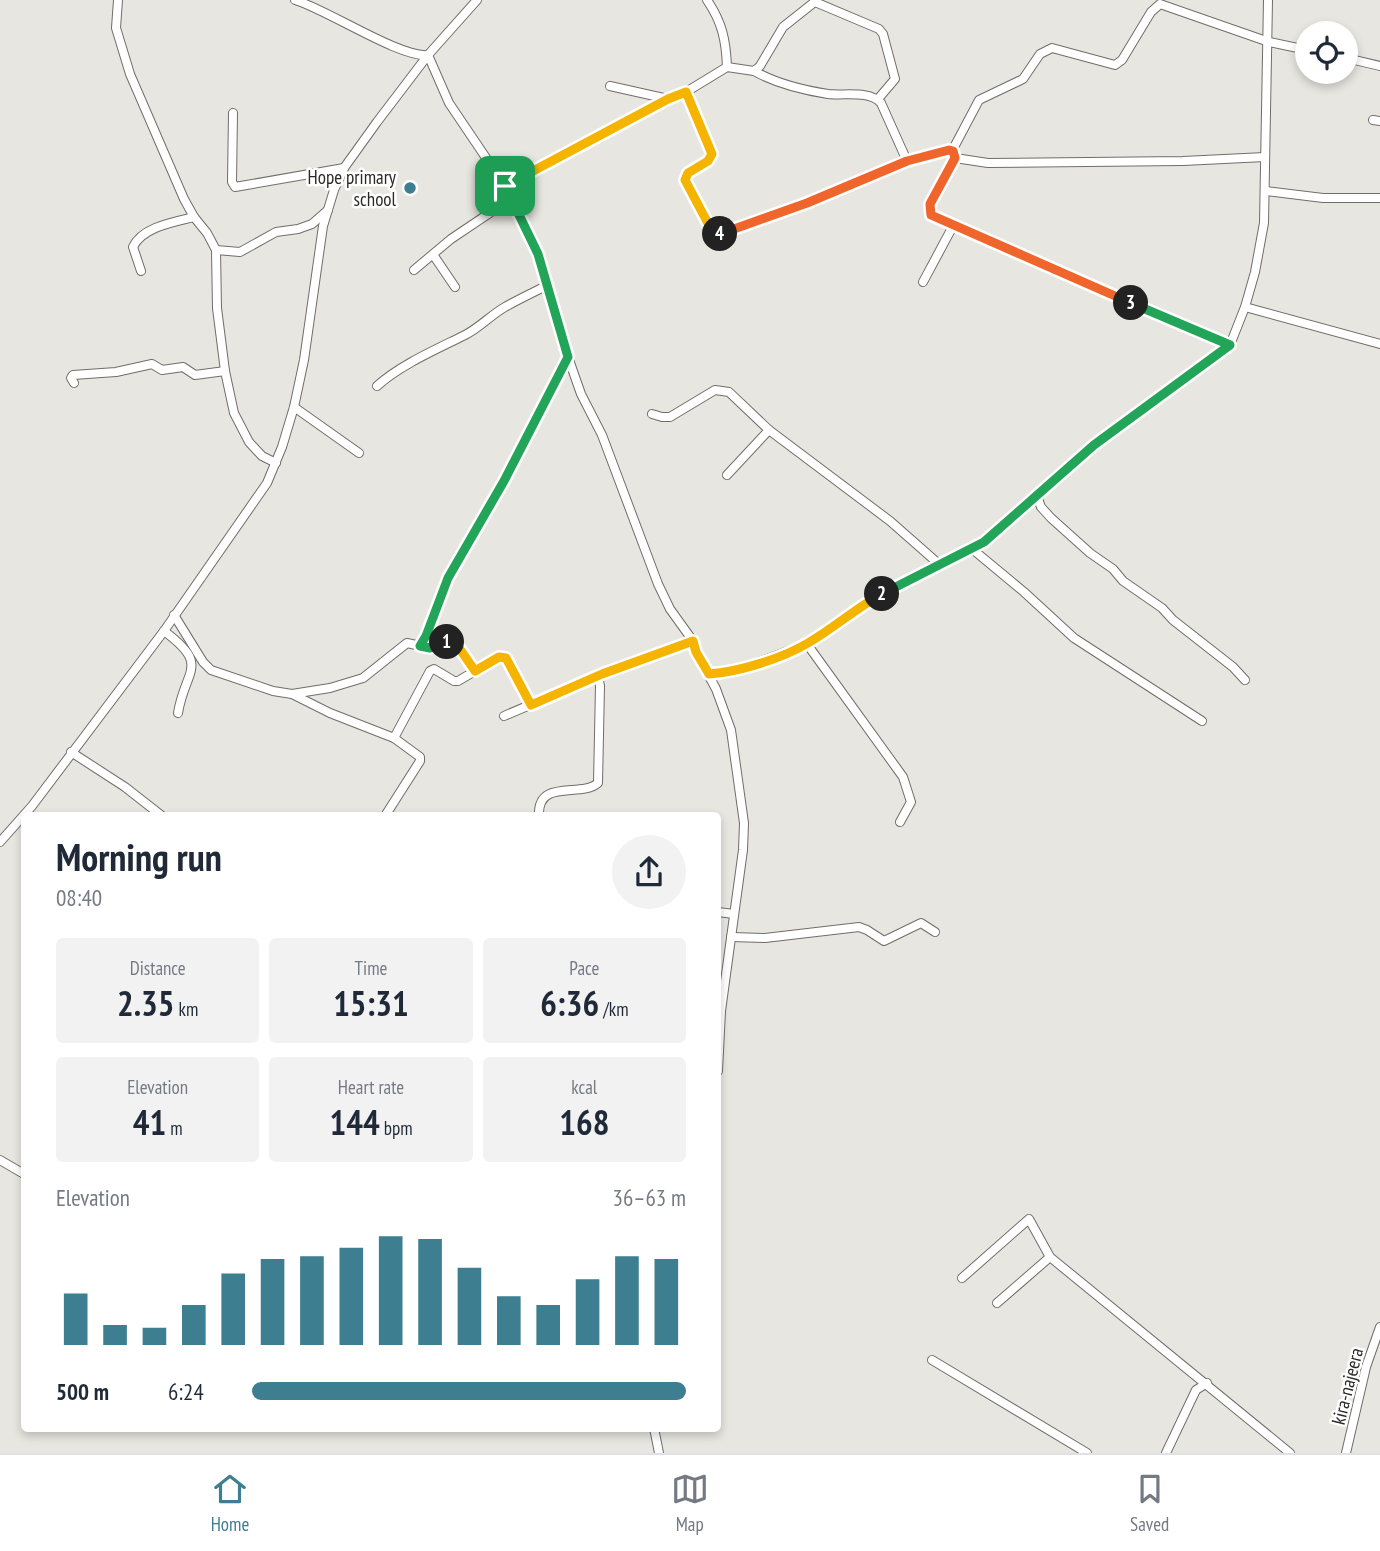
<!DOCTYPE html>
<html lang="en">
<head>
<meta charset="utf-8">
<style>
  :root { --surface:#fff; --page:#f2f2f3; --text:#1f2937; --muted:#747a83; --line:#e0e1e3; --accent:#3d7e90 }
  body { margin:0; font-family:"PT Sans Narrow",sans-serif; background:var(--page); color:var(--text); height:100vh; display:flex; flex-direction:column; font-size:26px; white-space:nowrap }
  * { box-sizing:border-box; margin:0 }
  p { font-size:23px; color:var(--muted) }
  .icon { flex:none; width:38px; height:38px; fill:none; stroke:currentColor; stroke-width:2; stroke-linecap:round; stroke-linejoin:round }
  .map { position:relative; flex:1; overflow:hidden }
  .side { position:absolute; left:21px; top:812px; width:700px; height:620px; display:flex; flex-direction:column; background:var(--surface); border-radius:7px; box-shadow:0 4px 10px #0003 }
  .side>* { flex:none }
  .fabs { position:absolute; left:1295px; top:21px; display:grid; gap:14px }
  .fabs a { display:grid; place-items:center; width:63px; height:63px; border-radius:50%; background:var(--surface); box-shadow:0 4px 10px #0003; font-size:35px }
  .pin { position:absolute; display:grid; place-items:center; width:60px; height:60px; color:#fff; margin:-30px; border-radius:14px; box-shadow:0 4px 10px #0006 }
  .km { position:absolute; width:35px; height:35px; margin:-18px; border-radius:50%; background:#222; color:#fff; font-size:19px; line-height:35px; text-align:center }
  .round { display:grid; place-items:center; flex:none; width:74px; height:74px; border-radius:37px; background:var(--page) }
  .summary { display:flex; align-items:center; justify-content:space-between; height:119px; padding:0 35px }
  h1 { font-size:38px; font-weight:800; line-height:52px }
  .stats { display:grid; grid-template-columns:repeat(3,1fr); gap:10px; height:119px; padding:7px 35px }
  .stats div { display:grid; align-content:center; border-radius:7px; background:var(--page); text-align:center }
  .stats b { font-size:35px; font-weight:800 }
  .stats small { font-size:19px; font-weight:400 }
  .stats p { font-size:19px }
  .chart { height:196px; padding:14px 35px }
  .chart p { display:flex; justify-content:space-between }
  .chart svg { width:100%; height:126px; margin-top:7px; stroke:var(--accent); stroke-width:6 }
  ul { padding:0 35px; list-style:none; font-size:23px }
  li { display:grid; grid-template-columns:112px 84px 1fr; align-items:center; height:52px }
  li i { height:18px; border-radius:9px; background:var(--accent) }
  .menu { display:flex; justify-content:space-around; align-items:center; height:98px; border-top:2px solid var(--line); background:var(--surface); font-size:19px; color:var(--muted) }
  .menu a { display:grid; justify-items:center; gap:4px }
  .menu .active { color:var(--accent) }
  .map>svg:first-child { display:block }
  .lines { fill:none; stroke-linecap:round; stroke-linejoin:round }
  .minor-casing { stroke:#706e69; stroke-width:10 }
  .minor { stroke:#fff; stroke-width:8 }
  .split-1-casing { stroke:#fff; stroke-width:14 }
  .split-2-casing { stroke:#fff; stroke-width:14 }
  .split-3-casing { stroke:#fff; stroke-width:14 }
  .split-4-casing { stroke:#fff; stroke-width:14 }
  .split-5-casing { stroke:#fff; stroke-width:14 }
  .split-1 { stroke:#22a559; stroke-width:9 }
  .split-2 { stroke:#f5b400; stroke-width:9 }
  .split-3 { stroke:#22a559; stroke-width:9 }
  .split-4 { stroke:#f0652b; stroke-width:9 }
  .split-5 { stroke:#f5b400; stroke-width:9 }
  .poi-dot { fill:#3d7e90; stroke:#fff; stroke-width:2.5 }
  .labels { text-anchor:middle; stroke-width:5; stroke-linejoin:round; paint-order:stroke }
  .poi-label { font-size:19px; fill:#2a2927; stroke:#fff; text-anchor:end }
  .street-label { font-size:19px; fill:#2a2927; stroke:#fff }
</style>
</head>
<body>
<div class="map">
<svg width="1380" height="1453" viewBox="0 0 1380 1453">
  <rect width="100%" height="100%" fill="#e8e6e0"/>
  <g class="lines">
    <defs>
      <g id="minor">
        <polyline points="118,0 116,28 130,74 184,199 194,217 207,233 216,250 217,308 225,371 234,413 249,442 262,456 276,463"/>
        <path d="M295,0C328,10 400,58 428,55L449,103L505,186L526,227L548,285L568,357L581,394L602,435L658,584L670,609L693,641L696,652L716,689L731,730L744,823L743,850L721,1011L718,1071"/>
        <path d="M707,0C722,22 726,40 727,67"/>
        <polyline points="815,2 879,29 883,34 895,79 878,99"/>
        <polyline points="1346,58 1380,66"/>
        <path d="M754,71C777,84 802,90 828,94C844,96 869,90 881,103L907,161"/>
        <polyline points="610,86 668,99"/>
        <polyline points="686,92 712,154 707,161 688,173 685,180 711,229 716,233 726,233 807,203 907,161 949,150 952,151 955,158 930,204 931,215 936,218 1230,345"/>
        <polyline points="233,113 232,182 235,187 344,168"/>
        <polyline points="1373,120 1380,121"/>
        <polyline points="952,151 979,100 1023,79 1040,54 1052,48 1115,65 1122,60 1151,12 1160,4 1269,42 1307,50"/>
        <polyline points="955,158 988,163 1183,161 1265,157"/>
        <polyline points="505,186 668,99 686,92 727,67 754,71 760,66 783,27 817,0"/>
        <polyline points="1266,191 1323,198 1380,198"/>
        <polyline points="216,250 240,252 276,232 298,229 312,224 328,210"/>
        <polyline points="434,256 455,287"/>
        <polyline points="414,270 451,239 512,198"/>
        <path d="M141,271L133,247C142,227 174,222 194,217"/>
        <polyline points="923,282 953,226"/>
        <polyline points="1245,307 1380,344"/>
        <polyline points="74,383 71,378 73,375 116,372 152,364 162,370 183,367 195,375 225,371"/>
        <path d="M377,386C400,365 437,349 465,335C479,328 491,315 505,307C519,299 534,292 548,285"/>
        <polyline points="294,407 359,453"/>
        <polyline points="652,414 662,417 670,417 715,390 729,392 769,430 890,521 940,565"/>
        <polyline points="727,475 769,430"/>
        <polyline points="1037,496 1041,507 1051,518 1090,553 1113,569 1123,581 1162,608 1173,620 1233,667 1245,680"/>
        <polyline points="971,548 1024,592 1074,638 1202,721"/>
        <polyline points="174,615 203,662 211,670 273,691 292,694 330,713 394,738 420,757 420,761 385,816"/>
        <path d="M164,631C211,666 185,669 178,713"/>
        <polyline points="807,644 903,777 911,802 900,822"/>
        <polyline points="420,646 426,636 448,577 504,481 568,357"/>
        <polyline points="709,674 738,670 807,644 881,594 984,542 1094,445 1230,345 1245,307 1255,272 1264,223 1268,0"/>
        <polyline points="292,694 330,688 363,678 407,643 430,648 453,641 475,671"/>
        <polyline points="504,716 598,676"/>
        <polyline points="394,738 430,671 434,669 454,681 458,681 499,657 503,656 509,661 531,705"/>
        <polyline points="71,752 125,787 162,816"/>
        <path d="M539,816C537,778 581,798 598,783L600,686L598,676L693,641"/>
        <polyline points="0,842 32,806 164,631 267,483 282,447 294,407 304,360 323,226 334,190 344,168 377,122 428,55 477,0"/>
        <polyline points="718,912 734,914"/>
        <polyline points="731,937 765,938 859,927 867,930 884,941 921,923 935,932"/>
        <polyline points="0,1160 24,1174"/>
        <polyline points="962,1278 1029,1219 1050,1257 1290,1453"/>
        <polyline points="997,1303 1050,1257"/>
        <polyline points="932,1360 1087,1453"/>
        <polyline points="654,1428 659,1453"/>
        <polyline points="1166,1453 1196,1390 1207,1383"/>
        <polyline points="1346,1453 1366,1367 1380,1327"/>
      </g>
    </defs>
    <use href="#minor" class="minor-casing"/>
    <use href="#minor" class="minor"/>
  </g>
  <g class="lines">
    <defs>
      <polyline id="split-1" points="447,642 430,648 420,646 426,636 448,578 504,481 568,357 538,254 505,186"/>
      <path id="split-2" d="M447,642H455L475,671L499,657L506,658L531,705L602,674L693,641L696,652L709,674C739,672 783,658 808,643C834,628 856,608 882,594"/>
      <polyline id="split-3" points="882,594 984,542 1094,445 1230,345 1131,303"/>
      <polyline id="split-4" points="720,234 807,203 907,161 949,150 953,151 955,158 930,204 931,215 1131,303"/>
      <polyline id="split-5" points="505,186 668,99 686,92 712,154 708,161 688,173 685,180 711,229 720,234"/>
    </defs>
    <use href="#split-1" class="split-1-casing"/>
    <use href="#split-2" class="split-2-casing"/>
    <use href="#split-3" class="split-3-casing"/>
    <use href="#split-4" class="split-4-casing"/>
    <use href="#split-5" class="split-5-casing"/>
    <use href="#split-1" class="split-1"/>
    <use href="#split-2" class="split-2"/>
    <use href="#split-3" class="split-3"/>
    <use href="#split-4" class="split-4"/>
    <use href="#split-5" class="split-5"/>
  </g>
  <circle class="poi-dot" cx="410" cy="188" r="7"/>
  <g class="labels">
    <g class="poi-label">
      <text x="396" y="184">Hope primary<tspan x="396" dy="22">school</tspan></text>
    </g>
    <g class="street-label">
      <text transform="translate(1347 1386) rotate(-76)" y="7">kira-najeera</text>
    </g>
  </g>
</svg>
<div class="fabs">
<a><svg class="icon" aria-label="locate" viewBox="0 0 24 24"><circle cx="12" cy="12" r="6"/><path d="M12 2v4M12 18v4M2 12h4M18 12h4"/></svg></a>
</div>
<div class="pin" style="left:505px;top:186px;background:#1e9e55"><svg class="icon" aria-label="arrive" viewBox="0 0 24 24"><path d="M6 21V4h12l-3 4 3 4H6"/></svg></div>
<b class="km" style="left:447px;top:642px">1</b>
<b class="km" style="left:882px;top:594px">2</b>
<b class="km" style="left:1131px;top:303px">3</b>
<b class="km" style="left:720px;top:234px">4</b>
<section class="side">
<div class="summary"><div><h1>Morning run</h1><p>08:40</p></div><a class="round"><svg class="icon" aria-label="share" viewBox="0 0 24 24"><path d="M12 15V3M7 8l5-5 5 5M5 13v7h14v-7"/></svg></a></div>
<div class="stats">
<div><p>Distance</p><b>2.35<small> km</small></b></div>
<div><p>Time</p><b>15:31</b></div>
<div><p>Pace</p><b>6:36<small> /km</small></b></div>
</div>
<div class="stats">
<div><p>Elevation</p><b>41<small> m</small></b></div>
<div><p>Heart rate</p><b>144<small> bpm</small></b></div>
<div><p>kcal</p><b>168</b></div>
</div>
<div class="chart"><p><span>Elevation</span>36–63 m</p>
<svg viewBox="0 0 160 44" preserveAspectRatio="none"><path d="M5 44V26M15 44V37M25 44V38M35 44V30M45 44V19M55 44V14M65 44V13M75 44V10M85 44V6M95 44V7M105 44V17M115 44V27M125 44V30M135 44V21M145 44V13M155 44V14"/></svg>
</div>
<ul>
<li><b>500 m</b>6:24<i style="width:100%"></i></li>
</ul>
</section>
</div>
<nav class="menu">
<a class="active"><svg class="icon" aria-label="home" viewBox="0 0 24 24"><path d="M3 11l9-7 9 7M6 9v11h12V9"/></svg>Home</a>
<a><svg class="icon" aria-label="map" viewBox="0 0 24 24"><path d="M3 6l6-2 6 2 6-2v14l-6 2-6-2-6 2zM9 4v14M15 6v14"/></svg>Map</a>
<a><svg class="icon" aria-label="saved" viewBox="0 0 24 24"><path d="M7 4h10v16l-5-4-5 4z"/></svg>Saved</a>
</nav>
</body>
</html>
